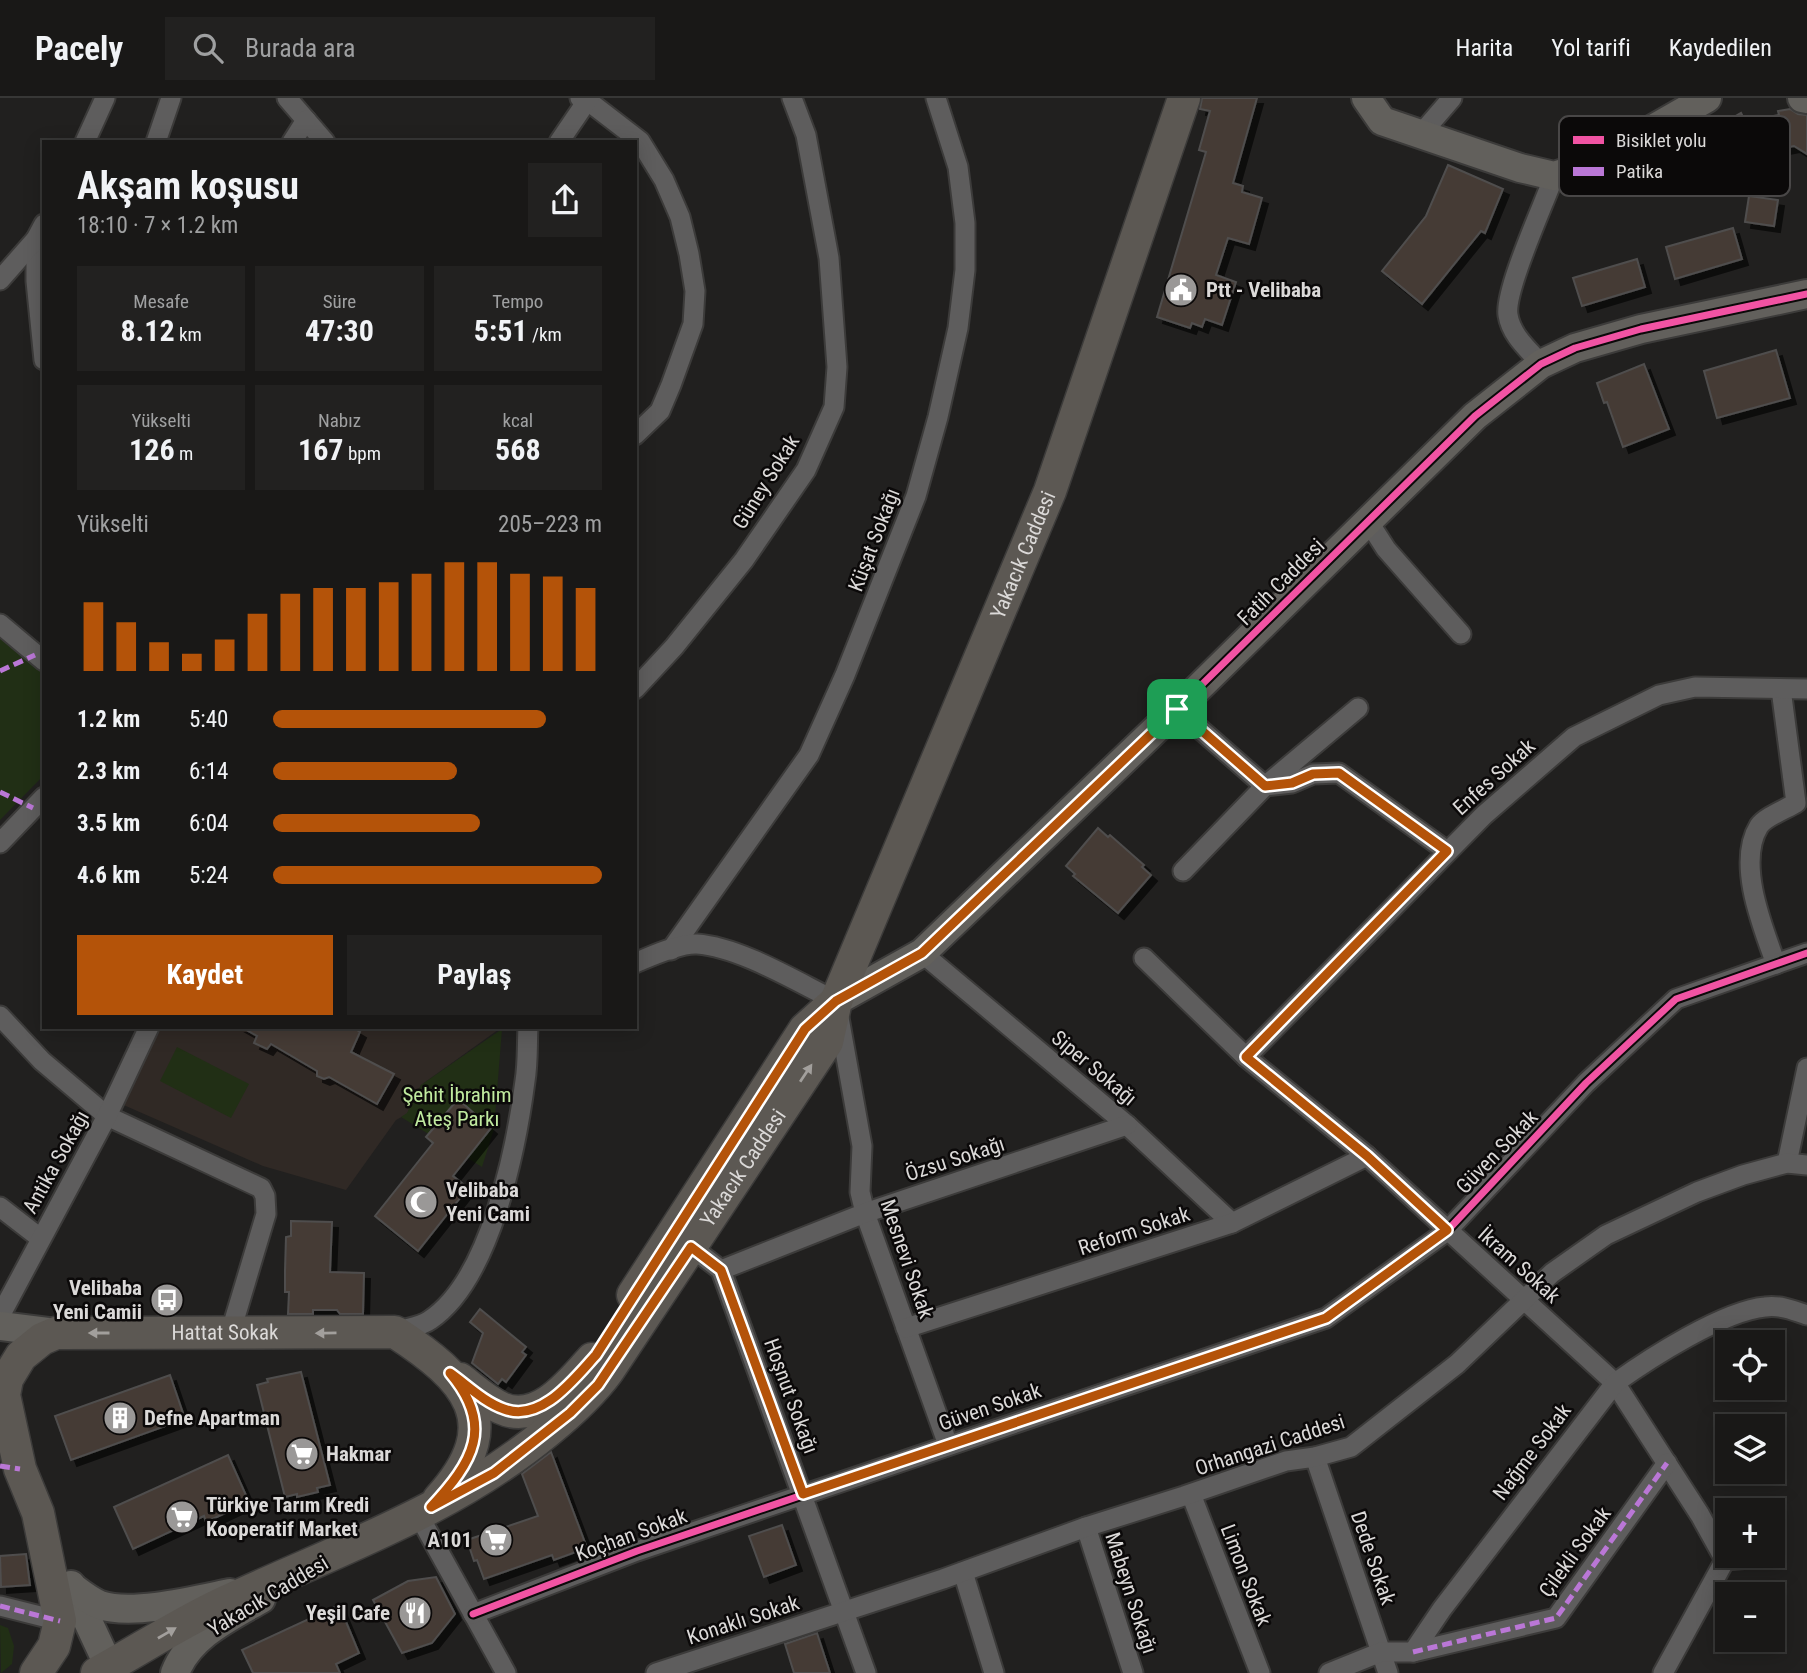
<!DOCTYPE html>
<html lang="tr">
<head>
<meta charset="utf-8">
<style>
  :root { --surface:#191817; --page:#222120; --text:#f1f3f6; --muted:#9fa0a1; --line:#373736; --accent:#b45309 }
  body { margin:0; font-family:"Roboto Condensed",sans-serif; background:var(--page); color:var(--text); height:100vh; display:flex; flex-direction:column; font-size:26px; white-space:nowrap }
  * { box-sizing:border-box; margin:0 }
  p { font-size:23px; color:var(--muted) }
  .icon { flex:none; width:38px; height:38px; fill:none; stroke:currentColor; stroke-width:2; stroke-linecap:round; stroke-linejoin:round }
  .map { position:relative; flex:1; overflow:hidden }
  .sheet { position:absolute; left:42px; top:42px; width:595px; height:889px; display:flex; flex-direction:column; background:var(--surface); border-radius:0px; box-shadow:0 4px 18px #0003,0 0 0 2px var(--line) }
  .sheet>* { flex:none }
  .fabs { position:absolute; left:1715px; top:1232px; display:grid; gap:14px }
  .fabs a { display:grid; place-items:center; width:70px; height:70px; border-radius:0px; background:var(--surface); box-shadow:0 4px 18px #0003,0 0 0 2px var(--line); font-size:35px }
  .pin { position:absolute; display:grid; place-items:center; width:60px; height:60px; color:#fff; margin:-30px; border-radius:14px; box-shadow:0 4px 10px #0006 }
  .round { display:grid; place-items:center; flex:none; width:74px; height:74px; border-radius:0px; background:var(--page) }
  .summary { display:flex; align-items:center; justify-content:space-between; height:119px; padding:0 35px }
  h1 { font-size:38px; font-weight:700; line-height:52px }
  .figures { display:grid; grid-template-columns:repeat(3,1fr); gap:10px; height:119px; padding:7px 35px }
  .figures div { display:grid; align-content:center; border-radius:0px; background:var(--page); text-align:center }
  .figures b { font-size:30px; font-weight:700 }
  .figures small { font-size:19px; font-weight:400 }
  .figures p { font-size:19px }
  .chart { height:196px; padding:14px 35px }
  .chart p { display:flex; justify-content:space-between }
  .chart svg { width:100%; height:126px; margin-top:7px; stroke:var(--accent); stroke-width:6 }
  .cta { display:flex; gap:14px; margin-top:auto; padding:14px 35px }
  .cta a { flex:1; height:80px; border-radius:0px; background:var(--accent); color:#fff; font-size:28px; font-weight:700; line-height:80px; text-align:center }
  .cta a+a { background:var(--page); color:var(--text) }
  ul { padding:0 35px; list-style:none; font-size:23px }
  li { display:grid; grid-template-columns:112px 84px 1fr; align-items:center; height:52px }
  li i { height:18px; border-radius:9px; background:var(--accent) }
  header { display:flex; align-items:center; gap:42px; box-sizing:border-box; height:98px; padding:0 35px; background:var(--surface); border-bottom:2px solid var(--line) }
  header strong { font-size:33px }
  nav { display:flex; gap:38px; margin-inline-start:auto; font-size:24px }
  .search { width:490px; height:63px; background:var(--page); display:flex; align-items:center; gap:18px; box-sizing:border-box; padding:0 24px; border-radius:0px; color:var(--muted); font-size:26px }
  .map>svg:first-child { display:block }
  .built { fill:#302925 }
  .green { fill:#212f15 }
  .building { fill:#453b36; stroke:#4f4e4d; stroke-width:2; filter:url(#shadow) }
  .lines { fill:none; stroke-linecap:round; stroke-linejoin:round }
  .street-casing { stroke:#3c3b3a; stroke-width:23 }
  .secondary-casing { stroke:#3c3b3a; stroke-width:32 }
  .primary-casing { stroke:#3c3b3a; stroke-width:35 }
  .street { stroke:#5e5d5d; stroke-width:19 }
  .secondary { stroke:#62605c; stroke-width:28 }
  .primary { stroke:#5c5853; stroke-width:32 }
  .quiet { stroke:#ba77d6; stroke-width:5; stroke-dasharray:10 5; stroke-linecap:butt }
  .cycleway-casing { stroke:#0b0909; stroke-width:11 }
  .cycleway { stroke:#f153a3; stroke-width:7 }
  .oneway { fill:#a29f9c }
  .route-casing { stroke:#fff; stroke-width:14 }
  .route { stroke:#b45309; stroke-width:9 }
  .labels { text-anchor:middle; stroke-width:5; stroke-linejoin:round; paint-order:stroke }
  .poi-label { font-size:21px; font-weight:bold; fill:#dbd9d8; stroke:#0b0909; text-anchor:start }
  .street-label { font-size:21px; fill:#dbd9d8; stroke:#0b0909 }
  .park-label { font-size:21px; fill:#c0ea9f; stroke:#0b0909 }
  .key { fill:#0b0909; stroke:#494747; stroke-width:2 }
  .key-label { font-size:19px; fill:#dbd9d8 }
</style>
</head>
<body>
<header>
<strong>Pacely</strong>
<div class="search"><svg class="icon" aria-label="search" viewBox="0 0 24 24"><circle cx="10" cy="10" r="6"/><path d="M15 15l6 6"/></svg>Burada ara</div>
<nav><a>Harita</a><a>Yol tarifi</a><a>Kaydedilen</a></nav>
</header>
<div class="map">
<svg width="1807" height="1575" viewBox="0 0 1807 1575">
  <defs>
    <filter id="shadow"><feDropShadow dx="6" dy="6" stdDeviation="0" flood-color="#0009"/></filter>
  </defs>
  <rect width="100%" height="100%" fill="#21201f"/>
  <polygon class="built" points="162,929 502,929 421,987 407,1016 396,1022 346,1092 263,1068 119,1005"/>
  <g class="green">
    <polygon points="0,538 44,571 44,677 0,722"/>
    <polygon points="502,931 494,1031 482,1069 401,1019 407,1015 421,987"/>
    <polygon points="177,949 249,986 231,1020 160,983"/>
    <polygon points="0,1527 8,1530 14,1548 12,1566 1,1575"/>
  </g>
  <g class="building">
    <polygon points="1202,0 1257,0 1233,85 1243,88 1242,94 1262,100 1249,146 1228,140 1216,177 1236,184 1222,227 1205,221 1202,229 1192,225 1190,230 1157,219 1206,54 1199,52 1210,13 1200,11"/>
    <polygon points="1790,11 1798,16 1807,17 1807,56 1794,48 1763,54 1769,66 1743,80 1715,30 1741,15 1745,23 1779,17 1778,13"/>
    <polygon points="1448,67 1503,91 1485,135 1481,133 1422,206 1382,173 1426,118"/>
    <polygon points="1749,98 1778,102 1774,128 1745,124"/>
    <polygon points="1733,130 1742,161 1675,181 1666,149"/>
    <polygon points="1637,161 1645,189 1582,208 1573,180"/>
    <polygon points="1776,252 1790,300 1717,320 1704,273"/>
    <polygon points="1644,266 1669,331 1623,349 1607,304 1604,305 1597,285"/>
    <polygon points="1098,730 1108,739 1110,737 1144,767 1142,769 1151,777 1118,815 1073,778 1075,776 1066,768"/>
    <polygon points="241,929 352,929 360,934 351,954 394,976 377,1006 329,979 324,981 317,978 317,973 271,946 267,951 254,945 257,938"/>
    <polygon points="458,1001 491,1030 453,1078 468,1090 418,1153 375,1118 433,1045 426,1039"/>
    <polygon points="291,1123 332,1124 330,1174 364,1175 363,1216 340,1216 337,1212 313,1212 313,1216 288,1216 289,1194 285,1194 285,1173 286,1139 291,1138"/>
    <polygon points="480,1211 526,1249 522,1254 526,1257 506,1284 502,1281 498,1286 472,1265 483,1235 470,1224"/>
    <polygon points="301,1274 330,1387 317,1390 318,1394 297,1399 297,1396 285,1399 257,1287 268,1284 267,1281"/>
    <polygon points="170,1277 185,1321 71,1362 55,1318"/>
    <polygon points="551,1354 587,1450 554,1462 552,1457 484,1481 477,1462 474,1463 467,1442 538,1418 522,1376"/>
    <polygon points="228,1357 249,1404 206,1424 204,1418 133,1451 114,1409"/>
    <polygon points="782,1427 796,1467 764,1479 749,1438"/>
    <polygon points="26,1456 30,1487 1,1489 0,1458"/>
    <polygon points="436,1479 455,1516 432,1545 402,1555 373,1502 408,1483"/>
    <polygon points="339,1507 359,1555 336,1566 340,1575 253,1575 242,1552"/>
    <polygon points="817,1535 830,1575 794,1575 785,1546"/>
  </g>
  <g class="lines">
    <defs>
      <g id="street">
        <polyline points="287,0 325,44"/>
        <polyline points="580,0 588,3 640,43 664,82 680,119 689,156 695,193 693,226 671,287 660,313 635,337"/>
        <polyline points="1421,36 1452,0"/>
        <polyline points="85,44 105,0"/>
        <polyline points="156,44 171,0"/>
        <polyline points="292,44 306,22"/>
        <polyline points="559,44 589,0"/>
        <polyline points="36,141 36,183 44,262"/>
        <polyline points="0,182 36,141 44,126"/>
        <path d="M1541,266C1528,251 1511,237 1508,217C1504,193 1544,106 1554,78"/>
        <polyline points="1368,423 1386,451 1461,536"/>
        <polyline points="0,526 44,563"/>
        <polyline points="635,591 674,549 744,462 806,372 834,309 837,269 829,160 806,37 792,0"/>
        <polyline points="1177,611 1265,688 1292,685 1313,676 1339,675 1447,753"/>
        <polyline points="0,745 44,699"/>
        <polyline points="1183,773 1265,688 1358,610"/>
        <polyline points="671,852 809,657 845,577 916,398 938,319 958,230 965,172 965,125 958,69 936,0"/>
        <polyline points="922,855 1127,1027 1232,1125"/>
        <polyline points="1144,860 1246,959 1367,1058 1615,1285 1700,1417 1725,1462"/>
        <path d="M635,865C651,858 680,845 697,846C740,849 797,884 836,903L862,1048L860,1094L865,1115L948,1347"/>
        <path d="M1776,866C1763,830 1736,765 1759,728C1765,719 1786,711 1796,705L1781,591"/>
        <polyline points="0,918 42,963 107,1018 261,1090 265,1098 266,1116 230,1236"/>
        <polyline points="1246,959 1484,717 1574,639 1659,597 1695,589 1807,591"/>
        <polyline points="1787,1065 1807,970"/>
        <polyline points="0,1109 40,1140"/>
        <polyline points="682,1142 721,1172 866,1575"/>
        <polyline points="721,1172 865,1115 1127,1027"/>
        <polyline points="0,1218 107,1018 149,929"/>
        <polyline points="906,1230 1232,1125 1367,1058"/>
        <path d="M395,1234C405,1230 421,1229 430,1222C490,1182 516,1052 525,983C528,965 527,947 528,929"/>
        <polyline points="1315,1359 1388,1575"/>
        <polyline points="1191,1396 1260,1575"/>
        <polyline points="418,1416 506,1575"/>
        <polyline points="1086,1429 1133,1575"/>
        <polyline points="1725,1462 1775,1458"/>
        <polyline points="963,1474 994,1575"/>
        <polyline points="0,1508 60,1523"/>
        <polyline points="473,1516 637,1453 1326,1220 1447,1133 1586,985 1676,901 1807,855"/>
        <polyline points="1413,1554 1556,1520 1667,1365"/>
        <polyline points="656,1575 943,1481 1086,1429 1184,1398 1286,1363 1315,1359 1351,1349 1457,1266 1552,1175 1606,1137 1697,1094 1743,1077 1787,1065 1807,1067"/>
        <path d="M1329,1575L1381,1554H1413L1442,1511L1615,1285C1650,1260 1723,1213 1765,1209C1780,1207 1793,1212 1807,1217"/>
        <polyline points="1663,1575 1725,1462"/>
      </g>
      <g id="secondary">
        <polyline points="1366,0 1382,23 1520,70 1554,78 1590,67 1707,0"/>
        <polyline points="1802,0 1807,1"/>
        <polyline points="836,903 922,855 1177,611 1475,318 1541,266 1575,250 1641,231 1807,196"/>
        <polyline points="0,1228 56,1235"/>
        <polyline points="71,1487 112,1575"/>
        <path d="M72,1489C80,1495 90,1503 100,1507C132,1518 196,1502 230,1495"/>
        <path d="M175,1575C189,1538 228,1520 261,1501"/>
      </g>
      <g id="primary">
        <polyline points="633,1197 805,931 836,903"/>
        <path d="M460,1281C473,1291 486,1303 501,1310C537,1327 570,1286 592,1261"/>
        <path id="s1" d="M36,1575L54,1548L60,1523L38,1415L20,1371L4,1297L7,1281L21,1258L42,1241L56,1235L395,1234C466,1280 509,1324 439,1401"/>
        <path id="s2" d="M97,1575C139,1552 180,1525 223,1505C334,1453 452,1413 548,1333C570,1315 591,1296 608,1273L827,944L836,903L1050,393L1184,0"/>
      </g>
    </defs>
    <use href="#street" class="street-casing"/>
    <use href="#secondary" class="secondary-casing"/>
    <use href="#primary" class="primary-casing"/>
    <use href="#street" class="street"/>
    <use href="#secondary" class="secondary"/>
    <use href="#primary" class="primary"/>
    <g class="quiet">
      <polyline points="0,573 35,557"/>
      <polyline points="0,694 33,710"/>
      <polyline points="0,1368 20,1371"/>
      <polyline points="0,1508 60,1523"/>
      <polyline points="1413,1554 1556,1520 1667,1365"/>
    </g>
    <defs>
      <g id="cycleway">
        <polyline points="836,903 922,855 1177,611 1475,318 1541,266 1575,250 1641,231 1807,196"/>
        <polyline points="473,1516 637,1453 1326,1220 1447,1133 1586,985 1676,901 1807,855"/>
      </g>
    </defs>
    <use href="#cycleway" class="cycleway-casing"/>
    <use href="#cycleway" class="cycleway"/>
  </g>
  <defs><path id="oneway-solid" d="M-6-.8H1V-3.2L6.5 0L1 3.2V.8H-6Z" transform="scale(1.75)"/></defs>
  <g class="oneway">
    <use href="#oneway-solid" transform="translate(806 975) rotate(-56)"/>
    <use href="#oneway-solid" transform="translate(99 1235) rotate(-180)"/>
    <use href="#oneway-solid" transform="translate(326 1235) rotate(179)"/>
    <use href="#oneway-solid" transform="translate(167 1535) rotate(-30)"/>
  </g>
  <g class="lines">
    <defs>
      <path id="route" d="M1177,611L1265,688L1292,685L1313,676L1339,675L1447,753L1246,959L1367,1058L1447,1132L1326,1220L803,1396L721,1172L691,1149L598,1287L570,1315L494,1375L431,1409C473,1364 495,1328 450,1275C467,1287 484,1304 504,1311C541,1325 574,1281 596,1257L805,931L836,903L922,855Z"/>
    </defs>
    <use href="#route" class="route-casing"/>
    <use href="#route" class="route"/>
  </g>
  <defs>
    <symbol id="civic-disc" viewBox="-11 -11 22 22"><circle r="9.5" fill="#9a9897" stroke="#0b0909"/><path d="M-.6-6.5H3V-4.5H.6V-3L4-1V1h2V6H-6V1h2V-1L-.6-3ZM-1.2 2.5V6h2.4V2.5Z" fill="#fff"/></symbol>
    <symbol id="mosque-disc" viewBox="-11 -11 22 22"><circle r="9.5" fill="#9a9897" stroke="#0b0909"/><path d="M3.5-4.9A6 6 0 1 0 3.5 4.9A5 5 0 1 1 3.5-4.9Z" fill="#fff"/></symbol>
    <symbol id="bus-disc" viewBox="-11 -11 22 22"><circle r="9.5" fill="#9a9897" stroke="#0b0909"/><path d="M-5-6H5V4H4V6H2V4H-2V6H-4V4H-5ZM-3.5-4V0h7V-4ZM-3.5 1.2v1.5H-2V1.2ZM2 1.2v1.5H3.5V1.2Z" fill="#fff"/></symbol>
    <symbol id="building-disc" viewBox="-11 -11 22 22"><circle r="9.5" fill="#9a9897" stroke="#0b0909"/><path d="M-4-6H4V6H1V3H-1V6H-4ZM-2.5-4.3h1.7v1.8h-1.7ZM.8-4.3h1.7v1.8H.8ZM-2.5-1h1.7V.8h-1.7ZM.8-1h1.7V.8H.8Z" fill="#fff"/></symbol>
    <symbol id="supermarket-disc" viewBox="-11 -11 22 22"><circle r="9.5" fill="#9a9897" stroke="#0b0909"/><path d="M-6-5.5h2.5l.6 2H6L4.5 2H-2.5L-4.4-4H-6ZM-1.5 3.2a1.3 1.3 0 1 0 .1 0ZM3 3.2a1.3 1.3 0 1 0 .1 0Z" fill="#fff"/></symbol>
    <symbol id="restaurant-disc" viewBox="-11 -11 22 22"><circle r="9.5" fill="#9a9897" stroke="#0b0909"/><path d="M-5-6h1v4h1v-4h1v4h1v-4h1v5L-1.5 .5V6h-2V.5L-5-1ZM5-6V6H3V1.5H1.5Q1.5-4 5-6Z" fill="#fff"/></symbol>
  </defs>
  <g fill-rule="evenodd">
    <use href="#civic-disc" x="1162" y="173" width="38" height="38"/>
    <use href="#mosque-disc" x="402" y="1085" width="38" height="38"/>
    <use href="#bus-disc" x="148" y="1183" width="38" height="38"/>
    <use href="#building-disc" x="101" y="1301" width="38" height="38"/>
    <use href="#supermarket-disc" x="283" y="1337" width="38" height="38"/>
    <use href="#supermarket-disc" x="163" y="1400" width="38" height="38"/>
    <use href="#supermarket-disc" x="477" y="1423" width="38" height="38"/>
    <use href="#restaurant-disc" x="396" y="1496" width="38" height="38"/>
  </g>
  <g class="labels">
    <g class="poi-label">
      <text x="1206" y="199">Ptt - Velibaba</text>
      <text x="446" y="1099">Velibaba<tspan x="446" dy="24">Yeni Cami</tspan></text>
      <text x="142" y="1197" text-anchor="end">Velibaba<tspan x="142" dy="24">Yeni Camii</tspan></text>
      <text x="144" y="1327">Defne Apartman</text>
      <text x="326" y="1363">Hakmar</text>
      <text x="206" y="1414">Türkiye Tarım Kredi<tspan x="206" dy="24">Kooperatif Market</tspan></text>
      <text x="472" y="1449" text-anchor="end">A101</text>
      <text x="390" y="1522" text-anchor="end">Yeşil Cafe</text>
    </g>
    <g class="street-label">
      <text transform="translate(766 384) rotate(-58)" y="7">Güney Sokak</text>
      <text transform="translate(874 442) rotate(-69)" y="7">Küşat Sokağı</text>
      <text dy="7" stroke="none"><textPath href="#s2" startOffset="1519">Yakacık Caddesi</textPath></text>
      <text transform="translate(1281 484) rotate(-45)" y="7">Fatih Caddesi</text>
      <text transform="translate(1494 679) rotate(-42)" y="7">Enfes Sokak</text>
      <text transform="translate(1094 970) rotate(40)" y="7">Siper Sokağı</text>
      <text transform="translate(1497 1054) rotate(-46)" y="7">Güven Sokak</text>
      <text transform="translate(955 1061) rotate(-18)" y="7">Özsu Sokağı</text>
      <text transform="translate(56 1064) rotate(-61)" y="7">Antika Sokağı</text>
      <text dy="7" stroke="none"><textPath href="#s2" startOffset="842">Yakacık Caddesi</textPath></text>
      <text transform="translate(1134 1133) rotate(-18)" y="7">Reform Sokak</text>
      <text transform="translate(907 1161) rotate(71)" y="7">Mesnevi Sokak</text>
      <text transform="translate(1519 1167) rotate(42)" y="7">İkram Sokak</text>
      <text dy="7" stroke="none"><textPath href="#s1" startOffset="546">Hattat Sokak</textPath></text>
      <text transform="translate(791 1298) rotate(70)" y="7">Hoşnut Sokağı</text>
      <text transform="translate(990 1309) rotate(-19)" y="7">Güven Sokak</text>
      <text transform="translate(1270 1347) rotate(-18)" y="7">Orhangazi Caddesi</text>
      <text transform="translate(1532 1354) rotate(-53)" y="7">Nağme Sokak</text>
      <text transform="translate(631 1437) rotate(-20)" y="7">Koçhan Sokak</text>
      <text transform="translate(1575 1454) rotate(-54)" y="7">Çilekli Sokak</text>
      <text transform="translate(1373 1460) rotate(71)" y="7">Dede Sokak</text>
      <text transform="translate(1246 1477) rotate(69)" y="7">Limon Sokak</text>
      <text transform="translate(1131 1495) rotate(72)" y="7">Mabeyn Sokağı</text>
      <text transform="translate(268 1498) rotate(-31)" y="7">Yakacık Caddesi</text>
      <text transform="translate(743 1522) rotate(-18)" y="7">Konaklı Sokak</text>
    </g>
    <g class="park-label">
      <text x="457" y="1004">Şehit İbrahim<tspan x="457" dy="24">Ateş Parkı</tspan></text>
    </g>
  </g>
  <rect x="1559" y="18" width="231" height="80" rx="10" class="key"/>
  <rect x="1573" y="38" width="31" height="8" fill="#f153a3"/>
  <rect x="1573" y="69" width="31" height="9" fill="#ba77d6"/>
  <g class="key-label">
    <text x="1616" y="49">Bisiklet yolu</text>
    <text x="1616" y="80">Patika</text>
  </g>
</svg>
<div class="fabs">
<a><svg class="icon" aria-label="locate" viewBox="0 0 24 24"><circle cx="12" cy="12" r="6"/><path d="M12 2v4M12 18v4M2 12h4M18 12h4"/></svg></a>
<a><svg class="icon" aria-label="layers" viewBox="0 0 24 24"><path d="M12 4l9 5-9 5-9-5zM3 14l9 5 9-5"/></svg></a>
<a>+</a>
<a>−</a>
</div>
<div class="pin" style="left:1177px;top:611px;background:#1e9e55"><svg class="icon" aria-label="arrive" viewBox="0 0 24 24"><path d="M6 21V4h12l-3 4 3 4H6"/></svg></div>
<section class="sheet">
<div class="summary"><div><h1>Akşam koşusu</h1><p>18:10 · 7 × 1.2 km</p></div><a class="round"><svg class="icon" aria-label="share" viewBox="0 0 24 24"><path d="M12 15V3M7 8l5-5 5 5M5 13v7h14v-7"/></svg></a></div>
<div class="figures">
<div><p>Mesafe</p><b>8.12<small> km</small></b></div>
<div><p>Süre</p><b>47:30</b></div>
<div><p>Tempo</p><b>5:51<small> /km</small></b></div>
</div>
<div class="figures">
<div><p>Yükselti</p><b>126<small> m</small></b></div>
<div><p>Nabız</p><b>167<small> bpm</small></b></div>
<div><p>kcal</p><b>568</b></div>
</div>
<div class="chart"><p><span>Yükselti</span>205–223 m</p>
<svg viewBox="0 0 160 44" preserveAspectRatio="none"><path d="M5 44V20M15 44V27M25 44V34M35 44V38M45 44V33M55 44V24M65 44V17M75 44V15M85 44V15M95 44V13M105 44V10M115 44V6M125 44V6M135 44V10M145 44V11M155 44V15"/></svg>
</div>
<ul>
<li><b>1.2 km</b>5:40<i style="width:83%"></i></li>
<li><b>2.3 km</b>6:14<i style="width:56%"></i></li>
<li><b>3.5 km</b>6:04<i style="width:63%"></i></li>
<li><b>4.6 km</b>5:24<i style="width:100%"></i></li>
</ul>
<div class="cta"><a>Kaydet</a><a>Paylaş</a></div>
</section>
</div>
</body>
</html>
